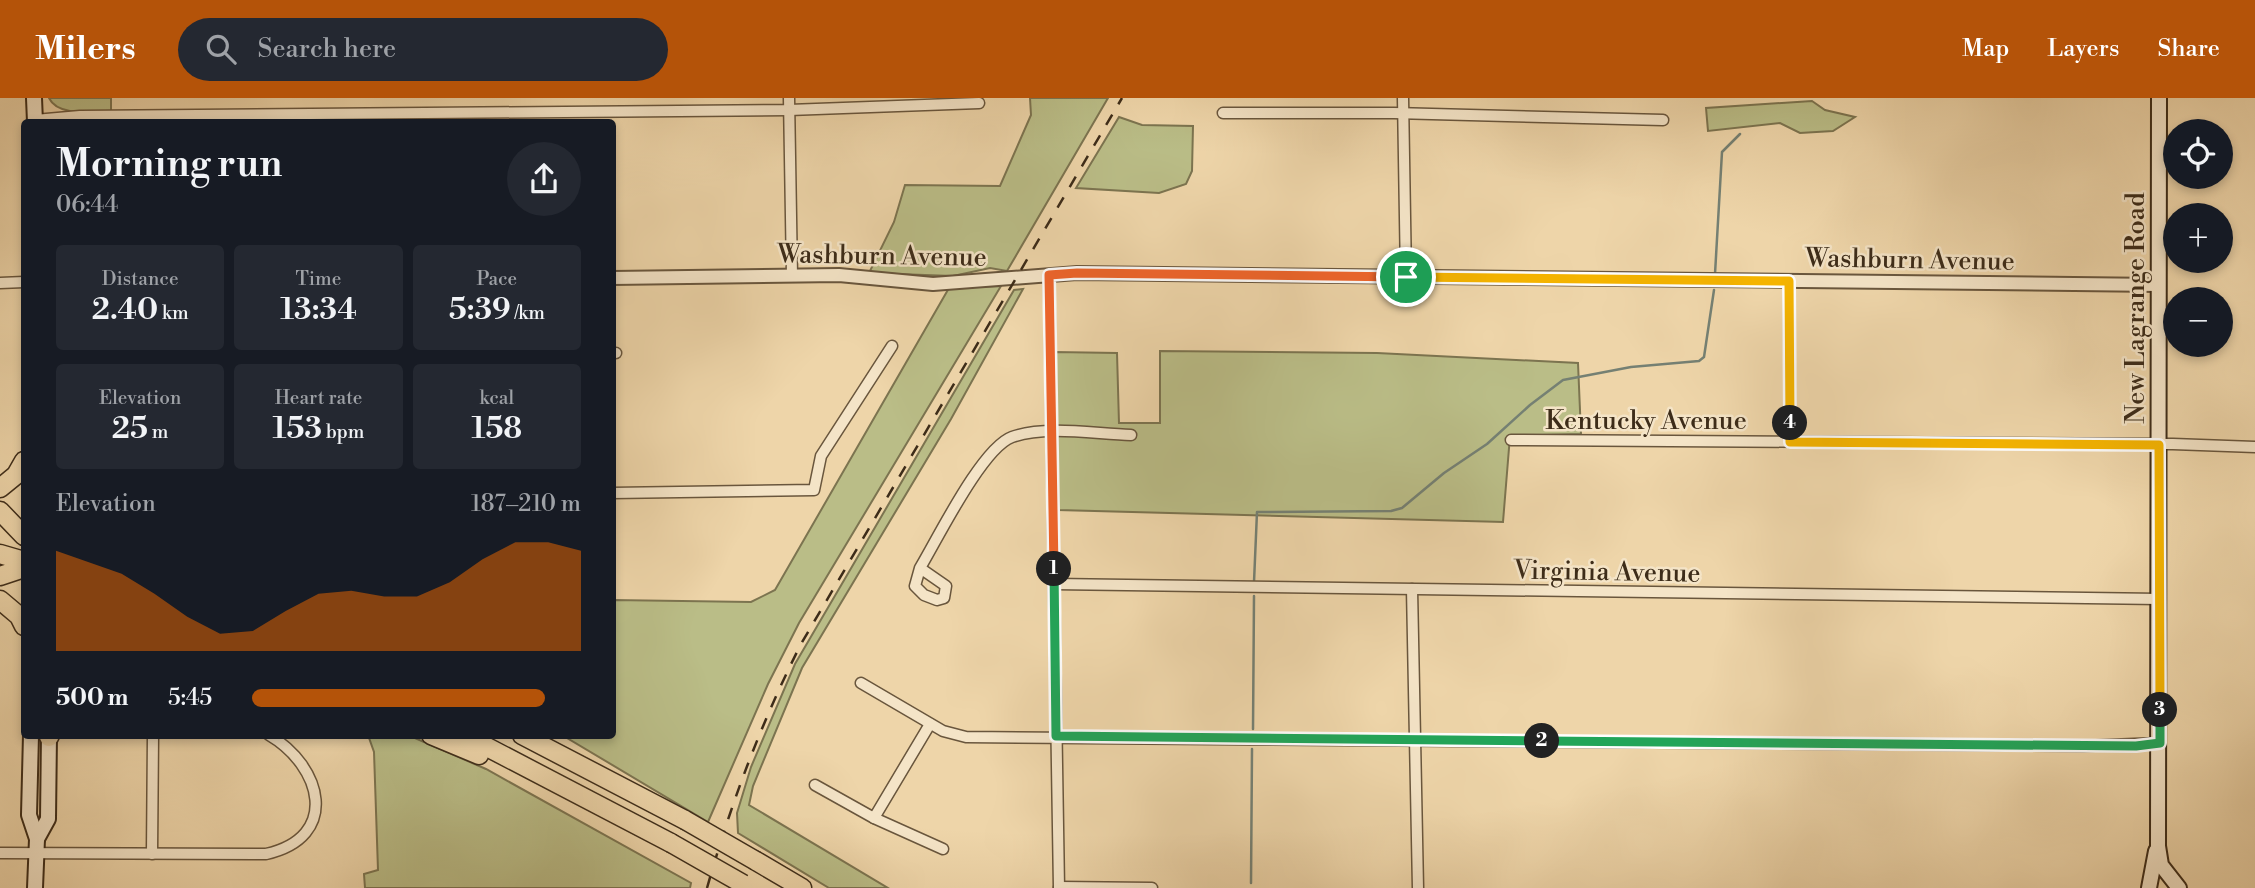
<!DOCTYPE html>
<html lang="en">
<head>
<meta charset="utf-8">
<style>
  :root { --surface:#171b24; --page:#242831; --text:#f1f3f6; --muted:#9ea1a6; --accent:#b45309 }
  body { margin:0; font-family:"Libre Bodoni",serif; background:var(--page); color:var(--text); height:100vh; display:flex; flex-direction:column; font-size:26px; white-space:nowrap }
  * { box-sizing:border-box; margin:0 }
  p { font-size:23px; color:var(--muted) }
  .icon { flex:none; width:38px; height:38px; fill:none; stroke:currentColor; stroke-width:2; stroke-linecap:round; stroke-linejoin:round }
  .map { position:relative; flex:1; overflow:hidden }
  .side { position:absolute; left:21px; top:21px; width:595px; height:620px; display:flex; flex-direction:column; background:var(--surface); border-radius:7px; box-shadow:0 4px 10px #0003 }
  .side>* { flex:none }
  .tools { position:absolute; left:2163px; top:21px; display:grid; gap:14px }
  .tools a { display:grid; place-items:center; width:70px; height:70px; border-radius:50%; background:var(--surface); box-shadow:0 4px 10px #0003; font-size:35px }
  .pin { position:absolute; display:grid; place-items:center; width:60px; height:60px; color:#fff; margin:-30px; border:4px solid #fff; border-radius:50%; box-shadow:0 2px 7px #0007 }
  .km { position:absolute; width:35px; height:35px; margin:-18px; border-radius:50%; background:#222; color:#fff; font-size:19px; line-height:35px; text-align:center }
  .round { display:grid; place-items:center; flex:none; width:74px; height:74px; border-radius:37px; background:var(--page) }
  .head { display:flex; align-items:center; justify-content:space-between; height:119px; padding:0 35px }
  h1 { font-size:38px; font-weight:600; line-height:52px }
  .metrics { display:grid; grid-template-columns:repeat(3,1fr); gap:10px; height:119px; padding:7px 35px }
  .metrics div { display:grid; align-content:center; border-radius:7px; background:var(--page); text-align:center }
  .metrics b { font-size:30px; font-weight:600 }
  .metrics small { font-size:19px; font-weight:400 }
  .metrics p { font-size:19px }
  .chart { height:196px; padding:14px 35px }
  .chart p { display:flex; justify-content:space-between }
  .chart svg { width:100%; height:126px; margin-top:7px; fill:var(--accent); opacity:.7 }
  ul { padding:0 35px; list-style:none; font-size:23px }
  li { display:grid; grid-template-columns:112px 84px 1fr; align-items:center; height:52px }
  li i { height:18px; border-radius:9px; background:var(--accent) }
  header { display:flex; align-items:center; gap:42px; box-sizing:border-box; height:98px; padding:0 35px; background:var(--accent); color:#fff }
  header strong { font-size:33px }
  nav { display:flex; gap:38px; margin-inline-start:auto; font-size:24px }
  .search { width:490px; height:63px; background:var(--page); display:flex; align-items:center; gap:18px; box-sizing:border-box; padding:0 24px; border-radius:38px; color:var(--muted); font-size:26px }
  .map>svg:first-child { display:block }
  .green { fill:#babd87; stroke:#7c7450; stroke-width:2 }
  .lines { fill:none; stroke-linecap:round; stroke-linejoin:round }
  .stream { stroke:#758073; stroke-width:2.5 }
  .minor-casing { stroke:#69563d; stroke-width:13 }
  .tertiary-casing { stroke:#69563d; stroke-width:16 }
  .secondary-casing { stroke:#3d2c19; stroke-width:18 }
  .motorway-casing { stroke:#3d2c19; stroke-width:21 }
  .minor { stroke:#f4e4c7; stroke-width:10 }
  .tertiary { stroke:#f4e4c7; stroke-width:12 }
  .secondary { stroke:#f4e4c7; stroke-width:14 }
  .motorway { stroke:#eed5a9; stroke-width:18 }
  .rail { stroke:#3d2c19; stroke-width:2.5; stroke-dasharray:12 12; stroke-linecap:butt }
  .motorway-bridge-casing { stroke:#3d2c19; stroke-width:21; stroke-linecap:butt }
  .motorway-bridge { stroke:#eed5a9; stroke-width:18 }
  .split-1-casing { stroke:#fff; stroke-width:14 }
  .split-2-casing { stroke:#fff; stroke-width:14 }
  .split-3-casing { stroke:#fff; stroke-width:14 }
  .split-4-casing { stroke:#fff; stroke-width:14 }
  .split-5-casing { stroke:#fff; stroke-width:14 }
  .split-1 { stroke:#f0652b; stroke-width:9 }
  .split-2 { stroke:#22a559; stroke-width:9 }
  .split-3 { stroke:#22a559; stroke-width:9 }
  .split-4 { stroke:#f5b400; stroke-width:9 }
  .split-5 { stroke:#f5b400; stroke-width:9 }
  .labels { text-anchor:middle; stroke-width:5; stroke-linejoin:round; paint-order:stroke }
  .street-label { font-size:26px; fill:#3d2c19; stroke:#f4e4c7 }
</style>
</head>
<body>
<header>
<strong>Milers</strong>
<div class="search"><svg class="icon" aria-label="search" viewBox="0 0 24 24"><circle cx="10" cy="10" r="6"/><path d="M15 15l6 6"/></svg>Search here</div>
<nav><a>Map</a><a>Layers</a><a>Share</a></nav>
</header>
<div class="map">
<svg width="2255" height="790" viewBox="0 0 2255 790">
  <rect width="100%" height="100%" fill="#eed5a9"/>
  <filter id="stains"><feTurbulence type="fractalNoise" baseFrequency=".00286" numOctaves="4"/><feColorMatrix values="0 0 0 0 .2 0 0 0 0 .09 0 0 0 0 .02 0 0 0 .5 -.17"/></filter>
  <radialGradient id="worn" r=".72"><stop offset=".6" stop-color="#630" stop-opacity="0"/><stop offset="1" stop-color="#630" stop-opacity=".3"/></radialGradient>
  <g class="green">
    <path d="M49,0H111V13C92,13 58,19 49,0Z"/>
    <polygon points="1030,0 1108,0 1007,173 990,170 953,178 869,175 894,124 905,87 1000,88 1031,17"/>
    <polygon points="1812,3 1825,12 1855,19 1833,33 1800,35 1780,25 1708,33 1706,10"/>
    <polygon points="1119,19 1142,27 1193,28 1192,73 1186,86 1159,95 1076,90"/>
    <polygon points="1001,188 799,525 768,586 708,724 562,637 612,637 613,502 751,504 775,492 949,190"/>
    <polygon points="1023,191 951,321 802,570 753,688 749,707 888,790 829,790 738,735 737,715 751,669 795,566 1014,192"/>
    <polygon points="1160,253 1377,255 1578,265 1581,336 1510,338 1503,424 1058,412 1055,254 1117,255 1119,325 1160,325"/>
    <polygon points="368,637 408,637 486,671 691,785 690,790 365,790 364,776 378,772 374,654"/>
  </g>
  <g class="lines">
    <g class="stream">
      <polyline points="1715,176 1722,54 1740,36"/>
      <polyline points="1254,484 1257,414 1391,413 1402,410 1444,375 1487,346 1530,307 1563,282 1631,269 1699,263 1704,259 1714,192"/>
      <polyline points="1253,631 1254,498"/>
      <polyline points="1251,785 1252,651"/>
    </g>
    <defs>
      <g id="minor">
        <polyline points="789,0 792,178"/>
        <polyline points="1403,0 1406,179"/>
        <polyline points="1223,15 1394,15 1663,22"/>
        <polyline points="35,22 80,18 789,12 979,5"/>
        <polyline points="1049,177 1059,790"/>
        <polyline points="1789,183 1790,344"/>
        <polyline points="0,185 24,184"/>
        <polyline points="612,255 616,255"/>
        <polyline points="1511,342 2173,346 2255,349"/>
        <polyline points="612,395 814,392 821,358 892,248"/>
        <path d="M920,470L946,488L944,500L937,502L924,497L915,488L920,470C938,440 982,350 1012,339C1047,327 1094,336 1131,337"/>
        <polyline points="1054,486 2160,501"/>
        <polyline points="1412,491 1418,790"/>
        <polyline points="861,585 943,633 966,639 2083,648 2160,645"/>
        <polyline points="815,687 874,720 943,751"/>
        <polyline points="874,720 930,626"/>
        <path d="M0,755L266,756C341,739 322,668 269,637"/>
        <polyline points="152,756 153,637"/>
        <polyline points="1059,789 1152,790"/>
      </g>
      <polyline id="tertiary" points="612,180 839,177 933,186 1077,175 2159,187"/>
      <g id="secondary">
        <polyline points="34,0 35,24"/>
        <polyline points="2159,0 2158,748 2161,767 2179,790"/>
        <polyline points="31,637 29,717 37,741 35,790"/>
        <polyline points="37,741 48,721 49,637"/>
        <polyline points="2149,790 2156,753"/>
      </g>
      <g id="motorway">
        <polyline points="0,390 16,377 24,363"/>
        <polyline points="0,413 24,438"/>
        <polyline points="0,456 24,463"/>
        <polyline points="0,478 24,470"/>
        <polyline points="0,502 19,518 24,528"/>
        <polyline points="431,637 479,657"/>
        <polyline points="464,637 671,745"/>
        <polyline points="522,637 685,722"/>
        <polyline points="49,639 50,637"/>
        <polyline points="756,763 802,790"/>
      </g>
    </defs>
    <use href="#minor" class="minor-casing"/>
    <use href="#tertiary" class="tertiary-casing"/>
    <use href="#secondary" class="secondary-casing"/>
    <use href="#motorway" class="motorway-casing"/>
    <use href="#minor" class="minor"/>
    <use href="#tertiary" class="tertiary"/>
    <use href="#secondary" class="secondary"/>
    <use href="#motorway" class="motorway"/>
    <path class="rail" d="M707,790C731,705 761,625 801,546L1122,0"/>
    <defs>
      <g id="motorway-bridge">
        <polyline points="685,722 756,763"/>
        <polyline points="671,745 743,786"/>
      </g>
    </defs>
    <use href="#motorway-bridge" class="motorway-bridge-casing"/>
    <use href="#motorway-bridge" class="motorway-bridge"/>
  </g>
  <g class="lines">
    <defs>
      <polyline id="split-1" points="1054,471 1049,177 1077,175 1406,179"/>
      <polyline id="split-2" points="1054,471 1056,638 1542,643"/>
      <polyline id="split-3" points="1542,643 2136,648 2160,645 2160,612"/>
      <polyline id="split-4" points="1790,325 1790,344 2159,347 2160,612"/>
      <polyline id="split-5" points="1406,179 1789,183 1790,325"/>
    </defs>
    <use href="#split-1" class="split-1-casing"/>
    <use href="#split-2" class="split-2-casing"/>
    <use href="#split-3" class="split-3-casing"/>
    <use href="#split-4" class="split-4-casing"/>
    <use href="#split-5" class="split-5-casing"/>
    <use href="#split-1" class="split-1"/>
    <use href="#split-2" class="split-2"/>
    <use href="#split-3" class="split-3"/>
    <use href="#split-4" class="split-4"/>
    <use href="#split-5" class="split-5"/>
  </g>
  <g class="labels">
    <g class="street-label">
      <text transform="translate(882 157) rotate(1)" y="9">Washburn Avenue</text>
      <text transform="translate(1910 161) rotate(1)" y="9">Washburn Avenue</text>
      <text transform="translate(2135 210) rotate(-90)" y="9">New Lagrange Road</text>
      <text x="1646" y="331">Kentucky Avenue</text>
      <text transform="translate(1607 473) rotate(1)" y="9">Virginia Avenue</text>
    </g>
  </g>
  <rect width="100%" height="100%" filter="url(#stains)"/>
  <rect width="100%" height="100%" fill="url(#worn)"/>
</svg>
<div class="tools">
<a><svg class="icon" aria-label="locate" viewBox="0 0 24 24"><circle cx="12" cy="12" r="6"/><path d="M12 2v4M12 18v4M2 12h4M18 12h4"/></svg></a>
<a>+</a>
<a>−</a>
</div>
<div class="pin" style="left:1406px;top:179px;background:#1e9e55"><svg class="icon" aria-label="arrive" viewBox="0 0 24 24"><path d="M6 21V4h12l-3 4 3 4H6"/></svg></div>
<b class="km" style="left:1054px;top:471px">1</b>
<b class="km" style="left:1542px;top:643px">2</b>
<b class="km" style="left:2160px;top:612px">3</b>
<b class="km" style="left:1790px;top:325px">4</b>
<section class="side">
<div class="head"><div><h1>Morning run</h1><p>06:44</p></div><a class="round"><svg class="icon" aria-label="share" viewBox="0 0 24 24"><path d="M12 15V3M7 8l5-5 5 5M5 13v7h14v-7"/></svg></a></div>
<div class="metrics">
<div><p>Distance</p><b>2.40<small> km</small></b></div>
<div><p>Time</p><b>13:34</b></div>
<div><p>Pace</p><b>5:39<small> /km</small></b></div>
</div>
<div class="metrics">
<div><p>Elevation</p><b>25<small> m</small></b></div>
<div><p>Heart rate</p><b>153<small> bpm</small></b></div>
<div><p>kcal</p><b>158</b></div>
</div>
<div class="chart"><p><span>Elevation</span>187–210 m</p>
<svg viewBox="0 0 160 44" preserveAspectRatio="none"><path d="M0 44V9L10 13L20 17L30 24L40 32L50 38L60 37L70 30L80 24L90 23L100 25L110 25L120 20L130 12L140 6L150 6L160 9V44z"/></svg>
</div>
<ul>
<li><b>500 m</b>5:45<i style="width:89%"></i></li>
</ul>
</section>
</div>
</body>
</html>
